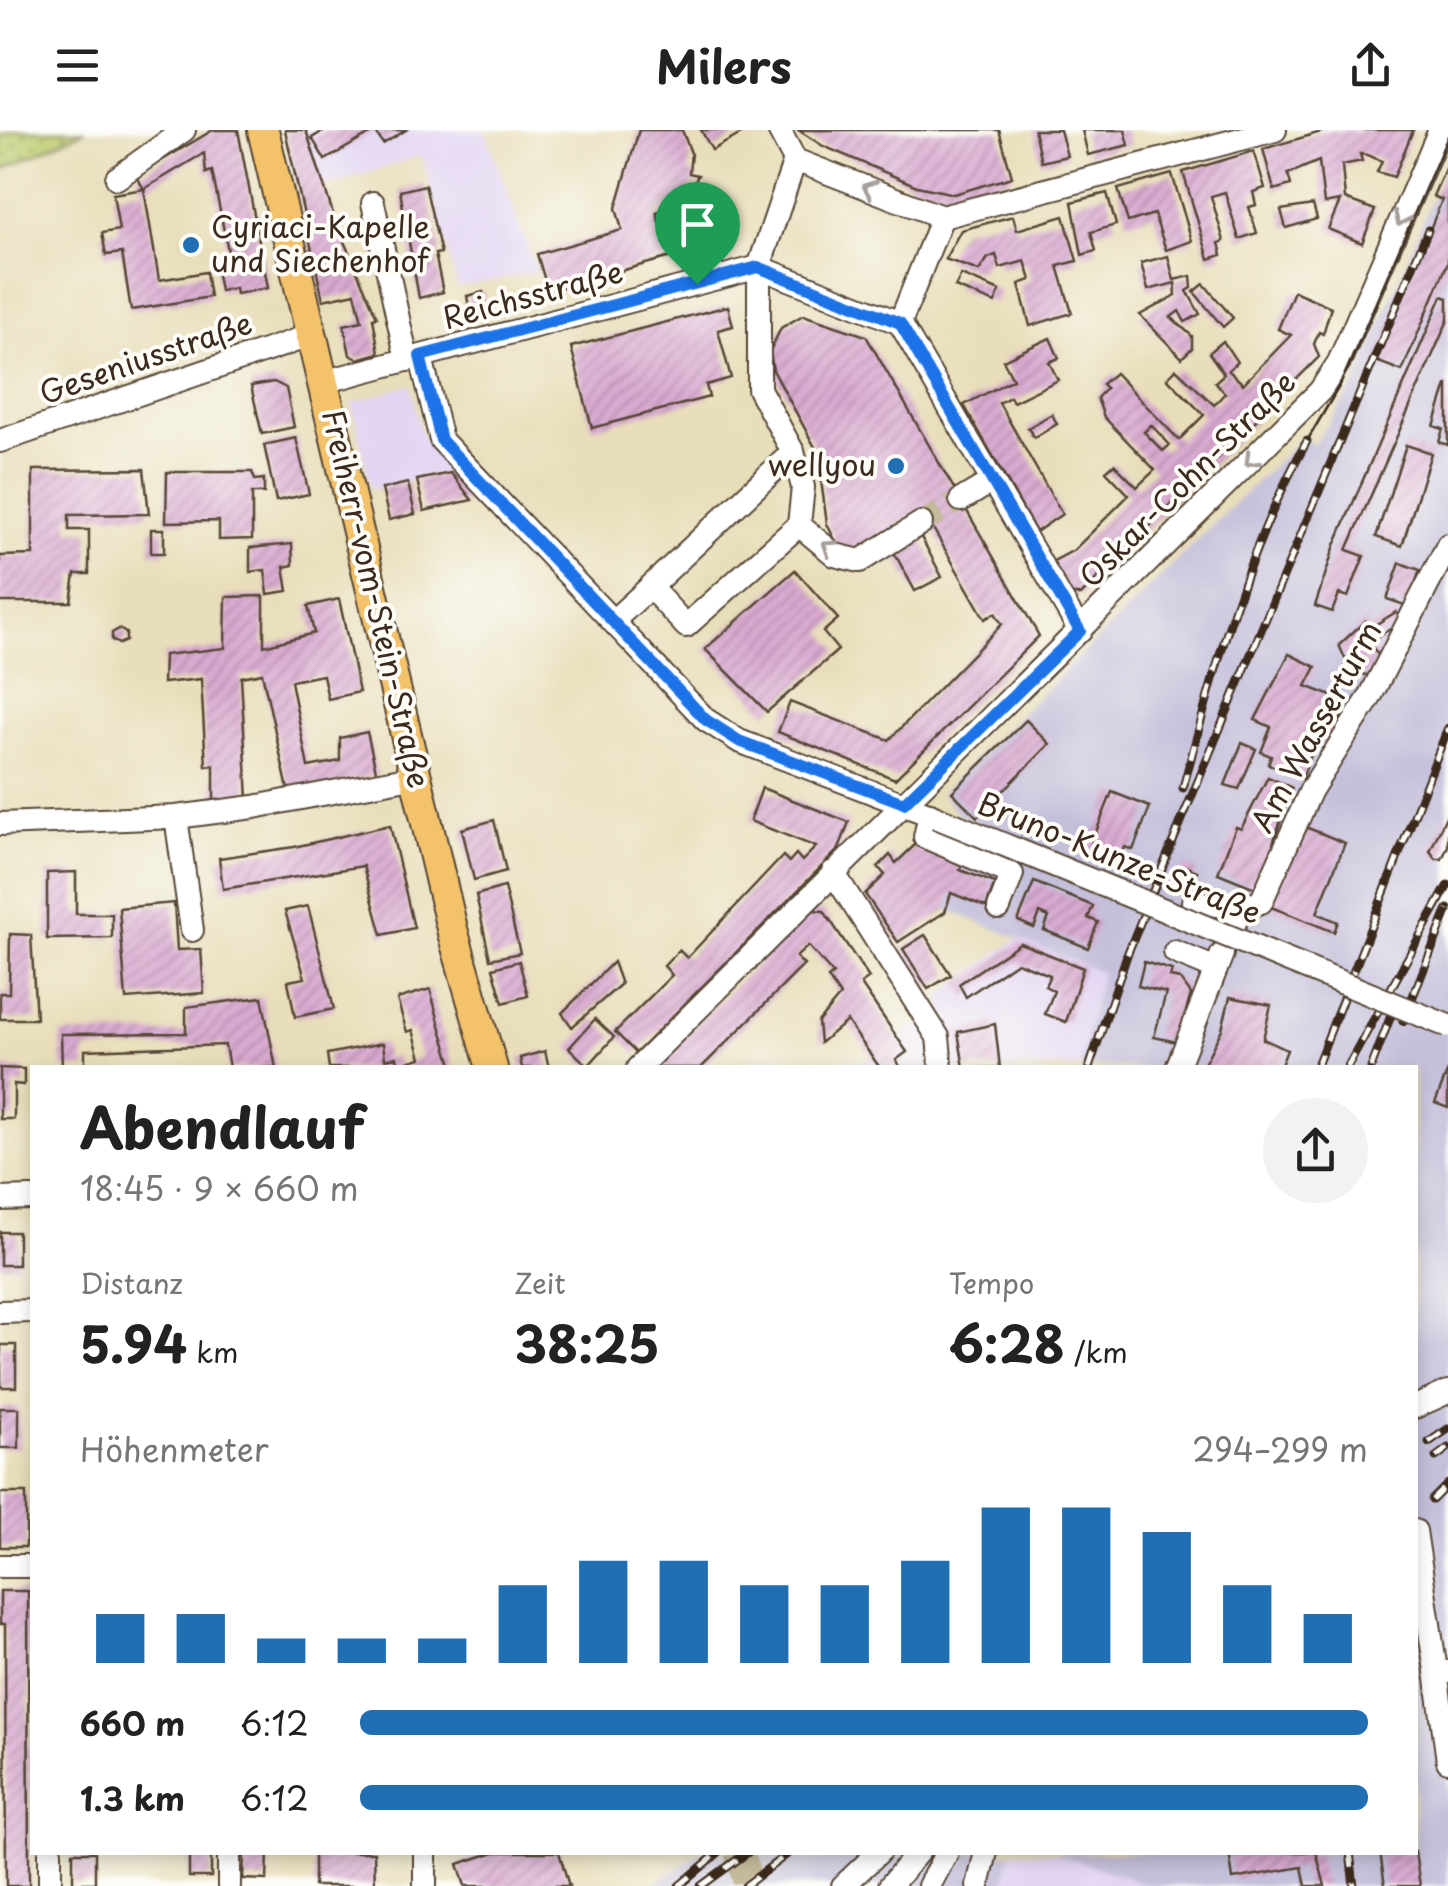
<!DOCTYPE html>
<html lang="de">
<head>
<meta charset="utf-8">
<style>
  :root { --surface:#fff; --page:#f2f2f2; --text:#222; --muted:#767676; --accent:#1f6fb2 }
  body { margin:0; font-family:"Playpen Sans",sans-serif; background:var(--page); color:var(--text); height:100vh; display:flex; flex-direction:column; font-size:38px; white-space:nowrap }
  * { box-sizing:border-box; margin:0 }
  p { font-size:32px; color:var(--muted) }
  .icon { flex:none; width:55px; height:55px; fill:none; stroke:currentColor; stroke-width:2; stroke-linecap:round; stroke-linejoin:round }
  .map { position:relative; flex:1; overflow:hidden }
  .panel { position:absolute; left:30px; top:935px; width:1388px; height:790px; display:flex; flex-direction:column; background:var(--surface); border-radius:0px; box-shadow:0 5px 15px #0003 }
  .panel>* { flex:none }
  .pin { position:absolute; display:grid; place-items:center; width:85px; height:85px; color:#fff; margin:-102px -42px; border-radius:50% 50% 50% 0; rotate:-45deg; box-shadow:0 0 10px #0007 }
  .pin .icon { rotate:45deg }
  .round { display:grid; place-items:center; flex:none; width:105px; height:105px; border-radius:52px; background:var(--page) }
  .overview { display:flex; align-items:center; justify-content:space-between; height:170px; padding:0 50px }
  h1 { font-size:55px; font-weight:700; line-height:75px }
  .figures { display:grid; grid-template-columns:repeat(3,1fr); gap:15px; height:170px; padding:10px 50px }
  .figures div { display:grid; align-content:center }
  .figures b { font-size:50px; font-weight:700 }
  .figures small { font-size:28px; font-weight:400 }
  .figures p { font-size:28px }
  .chart { height:280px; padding:20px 50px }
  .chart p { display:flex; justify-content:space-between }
  .chart svg { width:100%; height:180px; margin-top:10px; stroke:var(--accent); stroke-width:6 }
  ul { padding:0 50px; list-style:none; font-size:32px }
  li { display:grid; grid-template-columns:160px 120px 1fr; align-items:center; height:75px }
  li i { height:25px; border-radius:12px; background:var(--accent) }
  header { display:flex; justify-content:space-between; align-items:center; height:130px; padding:0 50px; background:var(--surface); font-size:45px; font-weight:700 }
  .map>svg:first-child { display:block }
  .built { fill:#e2d4f3 }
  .industrial { fill:#c5c0da }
  .grass { fill:url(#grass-dots); stroke:#7c7a46; stroke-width:2.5 }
  .building { fill:url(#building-hatch); fill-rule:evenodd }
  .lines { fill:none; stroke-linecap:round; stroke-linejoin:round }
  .minor-tunnel { stroke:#c5ba9b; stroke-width:22; stroke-dasharray:22 11; stroke-linecap:butt }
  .major-tunnel { stroke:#c5ba9b; stroke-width:30; stroke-dasharray:30 15; stroke-linecap:butt }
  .minor-casing { stroke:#554535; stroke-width:26 }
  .major-casing { stroke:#554535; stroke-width:34 }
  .minor { stroke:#fff; stroke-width:22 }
  .major { stroke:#f3c26a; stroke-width:30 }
  .tram { stroke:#3b2a1e; stroke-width:2.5 }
  .rail-casing { stroke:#3b2a1e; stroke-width:9 }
  .rail { stroke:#fdfcf7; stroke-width:5; stroke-dasharray:15; stroke-linecap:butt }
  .minor-bridge-casing { stroke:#554535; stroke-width:26; stroke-linecap:butt }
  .minor-bridge { stroke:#fff; stroke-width:22 }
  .oneway { stroke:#a79f9a }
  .route-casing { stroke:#fff; stroke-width:20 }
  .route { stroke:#1a73e8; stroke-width:12 }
  .poi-dot { fill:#1f6fb2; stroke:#fdfcf7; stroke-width:4 }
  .labels { text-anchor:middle; stroke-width:8; stroke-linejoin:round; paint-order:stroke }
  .poi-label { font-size:30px; fill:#3b2a1e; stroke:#fdfcf7; text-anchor:start }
  .street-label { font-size:30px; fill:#3b2a1e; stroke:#fdfcf7 }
</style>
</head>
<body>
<header><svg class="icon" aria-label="menu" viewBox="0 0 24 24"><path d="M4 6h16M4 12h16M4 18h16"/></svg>Milers<svg class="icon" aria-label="share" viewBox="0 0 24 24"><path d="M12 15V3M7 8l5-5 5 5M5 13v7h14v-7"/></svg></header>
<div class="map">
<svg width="1448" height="1756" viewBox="0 0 1448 1756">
  <defs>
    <pattern id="grass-dots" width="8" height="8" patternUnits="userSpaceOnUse" patternTransform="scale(2.5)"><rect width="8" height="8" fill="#bcca6d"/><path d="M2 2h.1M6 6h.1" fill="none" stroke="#9aa459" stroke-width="1.8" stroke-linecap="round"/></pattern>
    <pattern id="building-hatch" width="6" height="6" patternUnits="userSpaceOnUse" patternTransform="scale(2.5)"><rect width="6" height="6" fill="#daabd2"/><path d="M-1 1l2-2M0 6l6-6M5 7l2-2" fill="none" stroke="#b28baa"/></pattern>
  </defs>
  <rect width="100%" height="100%" fill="#fdfcf7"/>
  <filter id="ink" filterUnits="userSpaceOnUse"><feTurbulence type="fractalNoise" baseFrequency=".01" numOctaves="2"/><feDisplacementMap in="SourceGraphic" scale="20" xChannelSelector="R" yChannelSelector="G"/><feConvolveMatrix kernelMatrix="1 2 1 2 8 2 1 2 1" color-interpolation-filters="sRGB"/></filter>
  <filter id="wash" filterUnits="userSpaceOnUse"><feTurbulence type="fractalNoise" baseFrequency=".0048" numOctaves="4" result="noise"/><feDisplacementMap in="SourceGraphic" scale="40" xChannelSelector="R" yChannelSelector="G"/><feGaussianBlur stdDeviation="2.25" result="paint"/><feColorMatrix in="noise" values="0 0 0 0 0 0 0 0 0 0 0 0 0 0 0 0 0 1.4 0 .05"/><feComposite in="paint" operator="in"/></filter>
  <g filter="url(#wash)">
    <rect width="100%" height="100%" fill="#e8deba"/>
    <g class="built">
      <polygon points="306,0 485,0 537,142 458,158 422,25 325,57"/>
      <polygon points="411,255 421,304 451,341 371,360 352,273"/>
      <polygon points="1019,808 1101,842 1080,937 857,938 943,876 939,866"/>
      <polygon points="1011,1722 1055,1723 1152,1756 1004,1756"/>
    </g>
    <g class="industrial">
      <polygon points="1448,30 1448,1756 1152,1756 1055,1723 1415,1722 1415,938 1080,937 1101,842 946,779 977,692 958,685 941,663 1302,307 1313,315 1357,252"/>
      <polygon points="700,1723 1011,1723 1004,1756 653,1756"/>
    </g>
    <polygon class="grass" points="15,0 85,0 0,41 0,7"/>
    <g id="blocks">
      <g class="building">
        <polygon points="213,0 238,0 268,158 236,164 235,158 220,161 216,139 231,136 212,41 206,43 204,23 144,59 136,46"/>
        <polygon points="285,0 306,0 336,93 377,187 373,188 379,223 358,229 350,225 344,195 362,191 355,163 323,170"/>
        <polygon points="325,0 406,0 383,14 375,1 325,30 312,8"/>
        <polygon points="639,0 682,0 691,23 689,43 698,45 685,69 657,82 659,92 698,82 707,117 548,161 537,124 622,100 616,78"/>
        <polygon points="701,0 739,0 741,4 712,20"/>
        <polygon points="798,0 999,0 1012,47 954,64 917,56 823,16"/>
        <polygon points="1034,0 1060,0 1067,26 1041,32"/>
        <polygon points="1082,0 1125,0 1129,15 1088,25"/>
        <polygon points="1328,0 1413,0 1394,47 1377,42 1382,31 1367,25 1360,24 1362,31 1342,35 1345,69 1375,80 1362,113 1328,99 1340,71 1324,74 1319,31 1288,44 1291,55 1274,60 1263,19"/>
        <polygon points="1254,21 1265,58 1253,62 1256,75 1249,77 1257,103 1239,109 1225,62 1211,66 1224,111 1219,113 1222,125 1209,129 1183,42"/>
        <polygon points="1448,32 1448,132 1402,241 1376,231 1442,70 1433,66"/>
        <polygon points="1172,44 1192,111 1166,120 1154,84 1128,92 1118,59"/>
        <polygon points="425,55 441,123 435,124 443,162 419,168 400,61"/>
        <polygon points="144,59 159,150 206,142 210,167 131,180 122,123 106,125 102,103 119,100 113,64"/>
        <polygon points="1107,63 1116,95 1091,102 1096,121 1082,125 1072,72"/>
        <polygon points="1313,75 1317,89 1286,98 1281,80"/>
        <polygon points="1013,86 1017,100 1064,86 1077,131 1058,136 1072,183 1030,196 1019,154 1031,150 1025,131 1000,138 996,125 988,128 979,141 945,129 961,100"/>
        <polygon points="1168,126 1174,150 1191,146 1192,158 1187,161 1200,184 1185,192 1179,181 1171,187 1192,206 1192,218 1182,228 1140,185 1176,165 1175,153 1148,160 1141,133"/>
        <polygon points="961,145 1000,161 995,173 955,157"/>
        <polygon points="1204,154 1233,188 1223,197 1194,162"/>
        <path d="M1294,161L1331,177L1323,204L1319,202L1314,214L1319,227L1081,465H1071L1050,433L1074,420L1129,365L1106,341L1114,334L1137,357L1155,340L1104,287L1097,268L1106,258L1102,254L1115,243L1179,310L1204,285L1167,248L1176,239L1214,275L1225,263L1215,252L1224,244L1209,223L1223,211L1237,232L1228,240L1243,254L1291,205L1278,199ZM1151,295L1170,315L1163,321L1144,302Z"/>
        <polygon points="483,162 488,184 471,188 467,166"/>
        <polygon points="1442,166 1448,168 1448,190 1347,420 1364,426 1348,467 1339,464 1332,482 1315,476 1335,415"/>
        <polygon points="728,176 733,196 718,200 731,248 706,255 709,267 592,298 571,217"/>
        <polygon points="803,185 866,206 1039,506 895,649 778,602 790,572 889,610 1002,494 995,483 985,489 923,381 855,421 838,416 827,394 817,321 773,240 770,221 781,198"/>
        <polygon points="1050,208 1059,228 1049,232 1058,250 1013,272 1010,267 999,273 1062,384 1036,402 964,275 1013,249 1003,230"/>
        <polygon points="274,252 286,258 294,297 262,304 251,256"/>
        <polygon points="1447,255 1448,255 1448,315 1439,312 1443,299 1434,296"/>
        <polygon points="1052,284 1057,294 1034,308 1028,298"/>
        <polygon points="296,308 309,364 276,371 264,315"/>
        <polygon points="1406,315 1431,323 1402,416 1376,407"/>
        <polygon points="144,339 149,384 69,385 69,400 89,400 89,444 75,444 71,472 0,472 0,426 33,425 33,340"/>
        <polygon points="167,342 252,342 255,350 264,349 264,363 252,363 252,409 219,410 219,391 166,392"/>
        <polygon points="451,343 472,370 424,381 417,350"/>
        <polygon points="408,353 415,384 389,390 382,359"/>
        <rect x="151" y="399" width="13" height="24"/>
        <polygon points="921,407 942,447 915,461 894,422"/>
        <polygon points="292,414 293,435 284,437 288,461 268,464 265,440 250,442 250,418"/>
        <polygon points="1400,433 1420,440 1407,476 1387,469"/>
        <polygon points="795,440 838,489 823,502 838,520 767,582 705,519"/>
        <polygon points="264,466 264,516 314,503 308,476 339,469 359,562 328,569 323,545 291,551 308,637 340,631 340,608 367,602 377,645 289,664 262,543 241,547 248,669 214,673 214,635 206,636 201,549 163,553 164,525 225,518 226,467"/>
        <polygon points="1396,482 1402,492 1375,508 1372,501 1358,512 1369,513 1379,526 1370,545 1352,544 1339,515 1365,491 1370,498"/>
        <polygon points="119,499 126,503 126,511 119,514 112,510 112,503"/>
        <polygon points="1289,524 1316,537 1306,556 1342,570 1338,581 1343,583 1328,620 1315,615 1302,648 1268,634 1271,626 1261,622 1271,597 1255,590"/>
        <polygon points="1026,590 1050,614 977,687 952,662"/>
        <polygon points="1242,613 1256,619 1239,659 1225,655"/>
        <polygon points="1268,647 1292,658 1273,713 1278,715 1260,760 1218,743 1236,697 1241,699"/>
        <polygon points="762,658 849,692 839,719 636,923 615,902 672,845 664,836 679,820 687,828 783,726 789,732 796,724 802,731 816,717 750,691"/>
        <polygon points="1112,662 1150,677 1133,720 1125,717 1115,739 1093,730 1097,720 1090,717"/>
        <polygon points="1448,682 1448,716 1442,729 1436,729 1430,721"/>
        <polygon points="494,690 506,741 474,750 462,699"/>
        <polygon points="390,695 414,798 382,805 363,736 223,759 219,728 294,717"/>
        <polygon points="1303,696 1345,713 1317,783 1338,792 1334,802 1271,777"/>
        <polygon points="918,712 963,731 960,740 995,753 986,777 951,763 945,782 898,812 865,764 885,745 878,737 890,725 896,733"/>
        <polygon points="1184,736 1197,741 1188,765 1175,759"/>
        <polygon points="76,742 76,784 112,784 112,808 47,809 47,743"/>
        <polygon points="1034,752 1093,776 1088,788 1098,792 1088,818 1044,800 1049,787 1040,783 1034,798 1018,791"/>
        <polygon points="504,757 520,823 490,829 476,765"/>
        <polygon points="174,773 177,820 201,819 204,863 126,869 119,778"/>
        <polygon points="308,776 334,879 295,887 288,851 305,848 285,781"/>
        <polygon points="812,780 824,781 869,848 861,854 907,922 896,930 901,938 880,938 847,891 820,913 818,892 840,866 828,848 833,844 808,816 796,827 804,835 701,938 653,938"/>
        <polygon points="10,804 31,805 36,889 0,889 0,863 9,863"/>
        <polygon points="925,805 951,845 928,859 903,819"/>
        <polygon points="1020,813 1083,838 1066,892 1045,884 1054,861 1045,856 1050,845 1017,832 966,867 959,854"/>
        <polygon points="519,831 528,866 503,873 493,838"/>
        <polygon points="613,832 621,854 572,897 562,883"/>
        <polygon points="1144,832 1172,840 1170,847 1180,849 1191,864 1177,912 1154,907 1166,863 1138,856"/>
        <polygon points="430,859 439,892 453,938 409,938 407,932 421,928 413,900 407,902 397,869"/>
        <polygon points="262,867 276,938 229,938 225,915 85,920 85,938 62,938 61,904 186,903 186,877"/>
        <polygon points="1230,867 1271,875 1263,909 1287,920 1280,938 1202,938 1222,899"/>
        <polygon points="595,889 614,907 588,936 569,918"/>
        <polygon points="995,894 1000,938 964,938 958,902"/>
        <polygon points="383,913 385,929 397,927 399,938 329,938 327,924"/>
        <polygon points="545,921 549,938 522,938 520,928"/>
        <polygon points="0,938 24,939 24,955 14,954 14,989 0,989"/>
        <polygon points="1448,940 1448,978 1435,973"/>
        <rect x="0" y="1102" width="18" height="33"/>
        <rect x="1" y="1215" width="15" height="42"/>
        <rect x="0" y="1278" width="19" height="40"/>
        <rect x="0" y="1363" width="26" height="54"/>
        <polygon points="0,1461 28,1461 29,1756 6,1756 5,1494 0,1494"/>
        <rect x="73" y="1722" width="22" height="31"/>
        <rect x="189" y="1722" width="22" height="25"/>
        <polygon points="244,1722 268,1722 267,1750 243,1749"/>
        <polygon points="314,1722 374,1722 375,1756 314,1756"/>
        <polygon points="495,1722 559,1722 569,1756 465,1756 458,1734"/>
        <polygon points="1229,1722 1316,1722 1325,1756 1306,1756 1302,1737 1233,1749"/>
        <polygon points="1380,1722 1415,1722 1420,1756 1385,1756"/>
      </g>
    </g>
  </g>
  <g filter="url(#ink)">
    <use href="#blocks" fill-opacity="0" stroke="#554535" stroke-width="2.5"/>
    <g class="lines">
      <polyline class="minor-tunnel" points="921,393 961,370"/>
      <polyline class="major-tunnel" points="739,1722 749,1756"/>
      <defs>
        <g id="minor">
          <polyline points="779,0 795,30"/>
          <polyline points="795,30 942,87"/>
          <polyline points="117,48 184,0"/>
          <polyline points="373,73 407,230"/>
          <polyline points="942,87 1275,0"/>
          <polyline points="759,137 900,193"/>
          <polyline points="900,193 1080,501"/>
          <polyline points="900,193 942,87"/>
          <polyline points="421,227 441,310 706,590 739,611 936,687"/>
          <polyline points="323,252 759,137"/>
          <polyline points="0,311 312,205"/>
          <polyline points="961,370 991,352"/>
          <polyline points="799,395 835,425 860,431 921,393"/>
          <polyline points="650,457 793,322"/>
          <polyline points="613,491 650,457 686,496 799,395 803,357 793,322 759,259 759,137 795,30"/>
          <polyline points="930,684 925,707 1012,744 999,778"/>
          <polyline points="176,687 192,800"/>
          <polyline points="0,694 176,687 254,677 417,646"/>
          <polyline points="833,742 938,907 941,938"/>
          <polyline points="1193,772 1241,778"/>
          <polyline points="1233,797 1241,778 1261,772 1311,660 1370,567 1448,415"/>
          <polyline points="1175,822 1216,839"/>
          <polyline points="638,938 1320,261 1339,232 1440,0"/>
          <polyline points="1177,938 1222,824"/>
          <polyline points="0,1069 32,1068"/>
          <polyline points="0,1182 32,1181"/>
          <polyline points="1415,1277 1448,1262"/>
          <polyline points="1415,1401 1436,1541 1448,1542"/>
          <polyline points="0,1436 32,1436"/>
          <polyline points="1436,1541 1448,1631"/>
          <polyline points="425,1722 425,1756"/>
          <polyline points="50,1756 50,1722"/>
          <polyline points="229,1756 229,1722"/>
          <polyline points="843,1756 879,1722"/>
          <polyline points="890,1756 918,1722"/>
          <polyline points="929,1756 947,1722"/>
          <polyline points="978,1756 986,1722"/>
        </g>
        <polyline id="major" points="263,0 453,803 492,938"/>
      </defs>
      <use href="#minor" class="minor-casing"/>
      <use href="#major" class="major-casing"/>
      <use href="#minor" class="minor"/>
      <use href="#major" class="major"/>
      <polyline class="tram" points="1307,311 1341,253 1448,6"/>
      <defs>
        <g id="rail">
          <path d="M1183,658C1215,537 1246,421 1307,311"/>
          <polyline points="1403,891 1448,779"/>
          <polyline points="1089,938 1127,825 1183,687 1428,100"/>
          <polyline points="1316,938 1448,598"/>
          <polyline points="1347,938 1448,755"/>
          <polyline points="1371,938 1398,867"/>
          <polyline points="1429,1312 1448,1299"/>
          <polyline points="1436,1327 1448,1318"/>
          <polyline points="1432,1370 1448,1354"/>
          <polyline points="1350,1722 1354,1756"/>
          <polyline points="679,1756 719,1722"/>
          <polyline points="701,1756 748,1722"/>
          <polyline points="745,1756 790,1722"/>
        </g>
      </defs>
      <use href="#rail" class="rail-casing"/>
      <use href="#rail" class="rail"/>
      <defs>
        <polyline id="minor-bridge" points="936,687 1448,896"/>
      </defs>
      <use href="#minor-bridge" class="minor-bridge-casing"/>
      <use href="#minor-bridge" class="minor-bridge"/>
    </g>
    <defs><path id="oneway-chevron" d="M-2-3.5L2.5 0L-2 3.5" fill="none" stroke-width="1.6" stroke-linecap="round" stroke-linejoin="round" transform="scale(2.5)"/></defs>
    <g class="oneway">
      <use href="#oneway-chevron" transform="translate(869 58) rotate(-159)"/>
      <use href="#oneway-chevron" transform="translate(1401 89) rotate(114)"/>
      <use href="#oneway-chevron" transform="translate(1251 330) rotate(135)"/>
      <use href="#oneway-chevron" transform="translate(829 417) rotate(-147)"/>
    </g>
  </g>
  <g class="lines" filter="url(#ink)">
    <defs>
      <polygon id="route" points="758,137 900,193 1080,501 904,673 739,611 706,590 441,310 420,226"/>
    </defs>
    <use href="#route" class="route-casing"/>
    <use href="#route" class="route"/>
  </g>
  <g class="poi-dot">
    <circle cx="191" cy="115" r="10"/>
    <circle cx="896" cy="336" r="10"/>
  </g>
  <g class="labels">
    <g class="poi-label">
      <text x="211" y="108">Cyriaci-Kapelle<tspan x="211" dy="34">und Siechenhof</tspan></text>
      <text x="876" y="346" text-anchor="end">wellyou</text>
    </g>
    <g class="street-label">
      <text transform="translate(533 166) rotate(-15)" y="10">Reichsstraße</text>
      <text transform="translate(146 229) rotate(-19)" y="10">Geseniusstraße</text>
      <text transform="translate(1188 350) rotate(-45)" y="10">Oskar-Cohn-Straße</text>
      <text transform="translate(375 469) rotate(77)" y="10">Freiherr-vom-Stein-Straße</text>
      <text transform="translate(1317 597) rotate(-61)" y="10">Am Wasserturm</text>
      <text transform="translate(1119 729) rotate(22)" y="10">Bruno-Kunze-Straße</text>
    </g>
  </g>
</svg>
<div class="pin" style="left:697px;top:154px;background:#1e9e55"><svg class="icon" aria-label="arrive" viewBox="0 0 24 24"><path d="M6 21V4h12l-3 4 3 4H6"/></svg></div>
<section class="panel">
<div class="overview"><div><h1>Abendlauf</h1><p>18:45 · 9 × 660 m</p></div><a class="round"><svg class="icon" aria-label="share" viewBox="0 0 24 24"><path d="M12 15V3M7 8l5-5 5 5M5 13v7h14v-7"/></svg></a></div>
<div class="figures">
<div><p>Distanz</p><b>5.94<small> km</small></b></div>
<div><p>Zeit</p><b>38:25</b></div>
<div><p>Tempo</p><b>6:28<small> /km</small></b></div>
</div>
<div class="chart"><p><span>Höhenmeter</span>294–299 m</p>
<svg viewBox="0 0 160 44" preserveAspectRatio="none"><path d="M5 44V32M15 44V32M25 44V38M35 44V38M45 44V38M55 44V25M65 44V19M75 44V19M85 44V25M95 44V25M105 44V19M115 44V6M125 44V6M135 44V12M145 44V25M155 44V32"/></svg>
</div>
<ul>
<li><b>660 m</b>6:12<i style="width:100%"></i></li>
<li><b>1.3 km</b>6:12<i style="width:100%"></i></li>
</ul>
</section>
</div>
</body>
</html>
